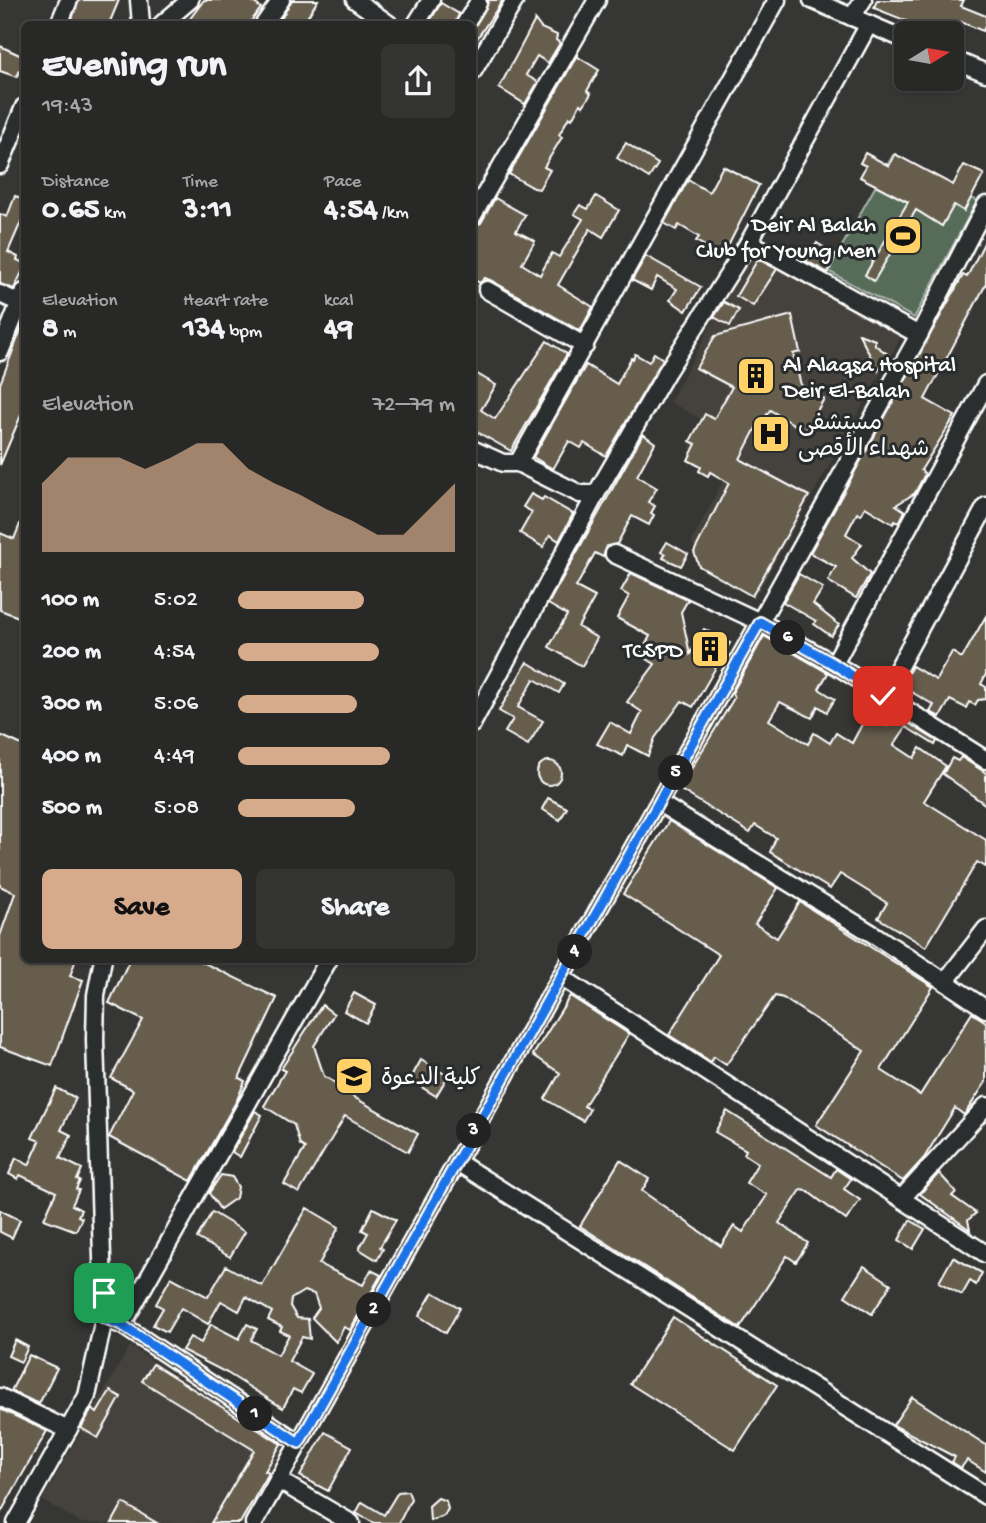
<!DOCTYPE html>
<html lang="en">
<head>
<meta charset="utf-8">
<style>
  :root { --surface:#282927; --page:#343533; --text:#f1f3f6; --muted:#a5a6a7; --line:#444544; --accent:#d6ab8b }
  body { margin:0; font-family:"Gochi Hand","Playpen Sans Arabic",sans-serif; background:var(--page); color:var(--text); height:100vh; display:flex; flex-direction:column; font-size:26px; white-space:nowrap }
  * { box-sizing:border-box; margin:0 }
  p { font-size:23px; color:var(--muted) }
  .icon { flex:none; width:38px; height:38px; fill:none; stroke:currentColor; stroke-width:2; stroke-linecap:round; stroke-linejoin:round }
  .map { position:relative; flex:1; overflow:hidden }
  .sheet { position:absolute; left:21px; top:21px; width:455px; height:942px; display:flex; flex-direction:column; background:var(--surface); border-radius:10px; box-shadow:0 2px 5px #0004,0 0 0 2px var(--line) }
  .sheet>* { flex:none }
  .needle { width:46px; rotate:79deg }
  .controls { position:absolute; left:894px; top:21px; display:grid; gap:14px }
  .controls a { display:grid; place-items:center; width:70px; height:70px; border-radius:10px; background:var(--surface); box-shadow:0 2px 5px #0004,0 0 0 2px var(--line); font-size:35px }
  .pin { position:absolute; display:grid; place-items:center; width:60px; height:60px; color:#fff; margin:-30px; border-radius:14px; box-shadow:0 4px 10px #0006 }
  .km { position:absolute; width:35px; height:35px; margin:-18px; border-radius:50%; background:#222; color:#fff; font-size:19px; line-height:35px; text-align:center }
  .round { display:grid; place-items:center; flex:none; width:74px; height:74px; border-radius:10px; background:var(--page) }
  .summary { display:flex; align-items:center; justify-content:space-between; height:119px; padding:0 21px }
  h1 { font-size:38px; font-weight:700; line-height:52px }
  .metrics { display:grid; grid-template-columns:repeat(3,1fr); gap:10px; height:119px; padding:7px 21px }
  .metrics div { display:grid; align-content:center }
  .metrics b { font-size:30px; font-weight:700 }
  .metrics small { font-size:19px; font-weight:400 }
  .metrics p { font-size:19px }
  .chart { height:196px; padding:14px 21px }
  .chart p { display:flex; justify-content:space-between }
  .chart svg { width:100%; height:126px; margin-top:7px; fill:var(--accent); opacity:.7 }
  .button { display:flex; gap:14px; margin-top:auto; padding:14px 21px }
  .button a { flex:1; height:80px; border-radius:10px; background:var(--accent); color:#111; font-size:28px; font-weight:700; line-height:80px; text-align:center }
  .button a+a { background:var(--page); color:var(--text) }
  ul { padding:0 21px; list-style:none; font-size:23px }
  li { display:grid; grid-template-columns:112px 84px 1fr; align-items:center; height:52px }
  li i { height:18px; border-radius:9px; background:var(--accent) }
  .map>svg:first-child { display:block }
  .built { fill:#44423c }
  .green { fill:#566c58; stroke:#aab6ac; stroke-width:2 }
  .building { fill:#665d4e; stroke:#fff; stroke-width:2 }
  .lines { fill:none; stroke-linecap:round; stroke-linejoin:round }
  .minor-casing { stroke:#fff; stroke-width:21 }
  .minor { stroke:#2a2d2e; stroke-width:16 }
  .route-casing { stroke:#fff; stroke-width:14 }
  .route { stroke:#1a73e8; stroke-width:9 }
  .labels { text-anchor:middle; stroke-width:6; stroke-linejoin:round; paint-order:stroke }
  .poi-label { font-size:23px; fill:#fff; stroke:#2a2d2e; text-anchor:start }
</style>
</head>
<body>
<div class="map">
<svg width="986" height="1523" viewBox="0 0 986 1523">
  <rect width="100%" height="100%" fill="#363734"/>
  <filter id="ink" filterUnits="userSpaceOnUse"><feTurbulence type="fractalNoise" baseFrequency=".0143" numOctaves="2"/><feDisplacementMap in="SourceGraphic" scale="14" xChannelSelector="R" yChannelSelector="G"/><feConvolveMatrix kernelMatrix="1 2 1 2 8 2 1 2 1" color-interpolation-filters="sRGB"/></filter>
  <g filter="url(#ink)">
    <g class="built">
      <polygon points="751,251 901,337 754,599 700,569 692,541 729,469 689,448 703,420 670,402"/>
      <polygon points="130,1346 286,1448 244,1523 82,1523 42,1500"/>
    </g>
    <polygon class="green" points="893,155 977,201 914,318 828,271"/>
    <g class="building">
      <polygon points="79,0 119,0 109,24 70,24"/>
      <polygon points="204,0 250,0 261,8 249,24 186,24"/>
      <polygon points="292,0 318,0 303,24 278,24"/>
      <polygon points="489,0 503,0 474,43 472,31"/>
      <polygon points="877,0 964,0 961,6 986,16 986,24 983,31 961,22 957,33 936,33 874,8"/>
      <polygon points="441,3 459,14 455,24 428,24"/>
      <polygon points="535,20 541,28 557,35 556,40 560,43 548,63 537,56 526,75 538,82 525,104 499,88"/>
      <polygon points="0,46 24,57 24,73 19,71 17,77 0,71"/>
      <polygon points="578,54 578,57 599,70 587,91 591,94 583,106 580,104 572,119 569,117 559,135 562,137 544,167 550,170 539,189 534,188 509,174"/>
      <polygon points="626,143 658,164 649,178 617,158"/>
      <polygon points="865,153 889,166 895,154 953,185 964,165 984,174 964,211 954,205 942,226 916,210 874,281 865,275 908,202 860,177 866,166 860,163"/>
      <polygon points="723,166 759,185 723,256 696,241 699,237 679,225 676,230 664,223 688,180 709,192"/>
      <polygon points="15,196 24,199 24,215 8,252 18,257 17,260 24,263 24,268 14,289 0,284 0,214 7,217"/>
      <polygon points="596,196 619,210 603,237 590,229 558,285 593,307 580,331 492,281 485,278 480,283 472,279 472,227 481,223 495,198 525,215 516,231 535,241 522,264 540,275 552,253 559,257 583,219 574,214 580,205 588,209"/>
      <polygon points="986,239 986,284 925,399 955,416 921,470 925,474 915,493 896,505 905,511 899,523 895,521 893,524 865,507 861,515 857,513 846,534 862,544 852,558 870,574 856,598 828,581 836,567 810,553 963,275 967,277"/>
      <polygon points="817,243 836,255 828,273 806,261"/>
      <polygon points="646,256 701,287 686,311 670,300 677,289 657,277 651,290 632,280"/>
      <polygon points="758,259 777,269 753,306 736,296"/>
      <polygon points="724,302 739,310 730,326 714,317"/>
      <polygon points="792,315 800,352 793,354 801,385 824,399 805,431 770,410 760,425 758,424 740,459 809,496 752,596 699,566 694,552 729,483 710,472 708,476 699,471 701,467 688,460 696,444 690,441 705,414 714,419 732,387 696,368 715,336"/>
      <polygon points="24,322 24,408 0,465 0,384"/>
      <polygon points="859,334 875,340 875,345 889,355 878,371"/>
      <polygon points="547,341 567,354 511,451 472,429 472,371 496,385 481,410 495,419"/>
      <polygon points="654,353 663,359 606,456 584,443 581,448 569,441 553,469 533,457 586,365 617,384 631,358 633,359 635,354 649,362"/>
      <polygon points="643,434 655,443 637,476 657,488 648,502 655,506 651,513 654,515 649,525 632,516 617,544 607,546 603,557 595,553 576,587 595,597 578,627 597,638 582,666 549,647 567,615 548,604"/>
      <polygon points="531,494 542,500 544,497 573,514 559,541 550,535 543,547 520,533 532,512 523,507"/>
      <polygon points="24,514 24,619 0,610 0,533 14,539"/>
      <polygon points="667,542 688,554 681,566 663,558 665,554 661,552"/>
      <polygon points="631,573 688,600 681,612 690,654 704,629 730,643 693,707 682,701 655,738 648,756 627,745 623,756 597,744 610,722 631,734 642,712 627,702 655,664 640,655 650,636 617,618 629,596 621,591"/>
      <polygon points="799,574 823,588 813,604 839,625 831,636 814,624 816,621 783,602"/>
      <polygon points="986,616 986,674 981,684 986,687 986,699 978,700 975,705 969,702 966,708 950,700 940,717 930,712 934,705 901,686 912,666 936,680 952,652 962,658"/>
      <polygon points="764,636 828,673 819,689 835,699 827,712 818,706 812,718 780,702 769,720 808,744 814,733 830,743 836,733 852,743 867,715 887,726 895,715 937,741 935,745 906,727 894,745 914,758 920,748 946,766 924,801 986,840 986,867 977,862 926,947 878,918 887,903 840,874 830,889 770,852 776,838 755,825 750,833 679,789 734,698 732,693"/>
      <polygon points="527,662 564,684 559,693 534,679 518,707 543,721 528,745 505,732 513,719 499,711"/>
      <polygon points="0,735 24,746 24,959 76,959 70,976 83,980 52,1066 0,1047 0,936 15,893 0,886"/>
      <polygon points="961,757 986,773 986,805 943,774 952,758 958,761"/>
      <circle cx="549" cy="773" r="12"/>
      <polygon points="548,798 567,808 560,820 542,809"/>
      <polygon points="669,821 778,888 755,924 777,938 800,902 933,987 881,1070 920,1095 972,1013 986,1022 986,1082 964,1115 955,1108 924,1158 903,1181 816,1125 864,1051 783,998 775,996 726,1065 714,1057 711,1062 669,1035 719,955 623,894"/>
      <polygon points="130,959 196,959 277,998 239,1078 245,1081 237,1100 191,1181 109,1137 133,1090 111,1078 143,1020 109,1003"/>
      <polygon points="354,993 376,1005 366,1023 344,1011"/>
      <polygon points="570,996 629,1034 584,1106 590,1109 583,1121 545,1099 560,1073 533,1055"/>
      <polygon points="322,1005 334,1014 314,1046 324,1076 353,1094 352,1096 418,1134 408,1152 345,1116 299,1193 284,1184 305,1148 300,1145 294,1125 264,1106 285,1071 281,1069"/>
      <polygon points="421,1060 448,1076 436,1096 410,1080"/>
      <polygon points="56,1088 76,1098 61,1130 71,1135 60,1158 82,1169 77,1180 80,1181 76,1189 79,1190 72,1205 81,1210 78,1216 82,1218 76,1231 44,1219 56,1192 20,1175 18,1179 9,1174 16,1158 29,1165 40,1141 32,1138"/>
      <polygon points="255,1111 262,1115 240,1157 232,1152"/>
      <polygon points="727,1111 831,1177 836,1169 851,1179 844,1189 860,1200 846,1220 807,1191 801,1190 779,1223 808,1243 796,1262 787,1256 740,1328 580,1226 620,1160 649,1179 642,1191 721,1246 734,1226 743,1232 767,1195 746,1183 758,1163 744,1154 746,1150 715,1132"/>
      <polygon points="939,1173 956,1192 952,1196 976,1213 968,1220 970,1230 920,1194"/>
      <polygon points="221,1175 232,1177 238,1187 236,1198 220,1209 209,1193"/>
      <polygon points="307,1208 339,1227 319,1264 363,1285 371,1270 381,1275 350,1330 344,1327 336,1342 312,1318 319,1308 314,1294 304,1291 291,1299 290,1306 297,1318 308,1319 310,1339 302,1337 289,1361 312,1374 301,1393 293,1389 283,1408 227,1373 182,1350 190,1337 201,1343 211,1324 239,1339 247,1324 257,1329 251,1340 278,1355 289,1335 280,1331 282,1327 268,1320 272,1312 246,1297 239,1311 221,1301 208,1324 181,1308 167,1332 153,1325 163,1308 156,1304 171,1277 208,1297 226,1266 262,1286"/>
      <polygon points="373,1208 396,1220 380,1247 383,1249 377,1260 359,1249 368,1233 362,1230"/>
      <polygon points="0,1210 20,1220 12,1238 0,1232"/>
      <polygon points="212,1212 245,1232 230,1257 197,1238"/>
      <polygon points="910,1220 925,1229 913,1249 899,1240"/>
      <polygon points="953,1257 982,1273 976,1285 970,1281 962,1295 939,1282"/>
      <polygon points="864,1266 891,1284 872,1314 845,1296"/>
      <polygon points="433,1292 460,1308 446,1333 419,1316"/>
      <polygon points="673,1317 777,1385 735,1450 630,1384"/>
      <polygon points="15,1340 28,1347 21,1362 8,1356"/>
      <polygon points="29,1355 57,1368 39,1404 11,1391"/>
      <polygon points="153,1364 281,1444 265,1471 269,1473 240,1523 211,1523 254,1450 142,1381"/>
      <polygon points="110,1391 121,1397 98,1438 81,1428 92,1409 97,1413"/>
      <polygon points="912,1397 986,1445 986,1472 967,1460 961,1468 952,1462 955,1457 893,1425"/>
      <polygon points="0,1409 47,1431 0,1514"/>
      <polygon points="325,1432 352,1447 328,1491 300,1476"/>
      <polygon points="408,1491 411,1499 399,1523 374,1523 356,1513 362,1502 384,1515 398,1492"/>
      <polygon points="438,1498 446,1501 448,1509 444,1516 430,1521 429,1506"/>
      <polygon points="123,1503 157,1523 112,1523"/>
    </g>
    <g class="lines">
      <defs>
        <g id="minor">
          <polyline points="139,0 141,24"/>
          <polyline points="355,0 389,24"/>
          <polyline points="812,0 906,40"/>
          <polyline points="852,17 863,0"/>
          <polyline points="59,24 69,0"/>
          <polyline points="162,24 190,0"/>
          <polyline points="264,24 281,0"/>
          <polyline points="416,24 431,0"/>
          <polyline points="465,24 478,3"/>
          <polyline points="952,59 986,73"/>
          <polyline points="472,73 515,0"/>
          <polyline points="0,165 24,107"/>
          <polyline points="472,217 597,0"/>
          <polyline points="749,242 919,335"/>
          <polyline points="487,290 585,346"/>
          <polyline points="0,294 20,303"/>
          <polyline points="0,352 24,292"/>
          <polyline points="472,449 503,463 518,463 580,494 596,494"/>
          <polyline points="518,463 777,0"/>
          <polyline points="614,554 760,622 834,664 986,760"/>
          <polyline points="834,664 986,384"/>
          <polyline points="883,696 986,506"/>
          <polyline points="472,724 596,494 666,373 749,242 869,24"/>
          <polyline points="659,803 876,936 986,1009"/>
          <polyline points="561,977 986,1254"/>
          <polyline points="945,982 986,929"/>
          <polyline points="457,1162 986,1496"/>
          <polyline points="902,1198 986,1106"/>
          <polyline points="113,1322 122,1325 299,1443"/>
          <polyline points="122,1325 329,959"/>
          <polyline points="0,1397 68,1430"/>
          <polyline points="278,1480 351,1523"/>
          <polyline points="16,1523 87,1396 104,1319 95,1040 96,995 103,959"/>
          <polyline points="254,1523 760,622 919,335 986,205"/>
        </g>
      </defs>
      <use href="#minor" class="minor-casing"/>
      <use href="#minor" class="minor"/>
    </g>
  </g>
  <g class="lines" filter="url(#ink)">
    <defs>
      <polyline id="route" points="104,1293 104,1318 122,1325 299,1443 760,622 834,664 883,696"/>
    </defs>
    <use href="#route" class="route-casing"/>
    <use href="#route" class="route"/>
  </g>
  <defs>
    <symbol id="stadium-square" viewBox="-11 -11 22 22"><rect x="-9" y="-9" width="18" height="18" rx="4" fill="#ffd166" stroke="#2a2d2e"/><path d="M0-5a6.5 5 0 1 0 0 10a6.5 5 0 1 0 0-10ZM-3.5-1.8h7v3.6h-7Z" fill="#111"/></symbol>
    <symbol id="building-square" viewBox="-11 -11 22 22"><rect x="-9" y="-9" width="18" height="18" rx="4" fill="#ffd166" stroke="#2a2d2e"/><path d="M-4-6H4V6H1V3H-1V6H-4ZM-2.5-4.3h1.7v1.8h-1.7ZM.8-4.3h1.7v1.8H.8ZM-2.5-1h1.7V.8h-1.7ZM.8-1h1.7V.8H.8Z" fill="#111"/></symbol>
    <symbol id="hospital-square" viewBox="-11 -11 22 22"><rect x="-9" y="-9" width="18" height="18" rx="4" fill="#ffd166" stroke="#2a2d2e"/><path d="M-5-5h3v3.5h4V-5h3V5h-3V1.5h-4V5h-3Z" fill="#111"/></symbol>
    <symbol id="university-square" viewBox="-11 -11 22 22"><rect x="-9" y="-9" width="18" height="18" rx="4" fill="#ffd166" stroke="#2a2d2e"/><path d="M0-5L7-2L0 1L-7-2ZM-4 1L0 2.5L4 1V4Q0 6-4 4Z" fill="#111"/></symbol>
  </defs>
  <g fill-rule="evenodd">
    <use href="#stadium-square" x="881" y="214" width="44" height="44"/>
    <use href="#building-square" x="734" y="354" width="44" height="44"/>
    <use href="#hospital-square" x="749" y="412" width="44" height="44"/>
    <use href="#building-square" x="688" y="627" width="44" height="44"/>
    <use href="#university-square" x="332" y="1054" width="44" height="44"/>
  </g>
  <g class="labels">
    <g class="poi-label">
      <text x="876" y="231" text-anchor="end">Deir Al Balah<tspan x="876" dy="26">Club for Young Men</tspan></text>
      <text x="783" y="371">Al Alaqsa Hospital<tspan x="783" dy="26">Deir El-Balah</tspan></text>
      <text x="798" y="429">مستشفى<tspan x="798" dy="26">شهداء الأقصى</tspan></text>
      <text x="683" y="657" text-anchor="end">TCSPD</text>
      <text x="381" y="1084">كلية الدعوة</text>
    </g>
  </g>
</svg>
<div class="controls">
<a><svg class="needle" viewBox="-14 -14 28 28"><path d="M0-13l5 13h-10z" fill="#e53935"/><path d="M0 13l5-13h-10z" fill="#a5a6a7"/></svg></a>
</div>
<div class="pin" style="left:104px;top:1293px;background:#1e9e55"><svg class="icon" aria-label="arrive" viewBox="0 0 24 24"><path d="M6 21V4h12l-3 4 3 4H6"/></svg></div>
<div class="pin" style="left:883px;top:696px;background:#d93025"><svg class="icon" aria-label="check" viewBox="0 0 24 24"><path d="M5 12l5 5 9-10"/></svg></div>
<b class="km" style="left:255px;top:1414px">1</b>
<b class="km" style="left:374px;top:1310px">2</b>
<b class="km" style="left:474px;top:1131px">3</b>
<b class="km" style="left:575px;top:952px">4</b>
<b class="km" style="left:676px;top:773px">5</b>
<b class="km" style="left:788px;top:638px">6</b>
<section class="sheet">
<div class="summary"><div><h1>Evening run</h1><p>19:43</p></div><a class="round"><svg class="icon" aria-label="share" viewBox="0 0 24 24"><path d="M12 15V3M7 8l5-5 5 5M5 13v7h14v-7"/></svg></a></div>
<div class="metrics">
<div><p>Distance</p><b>0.65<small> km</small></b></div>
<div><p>Time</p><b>3:11</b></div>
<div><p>Pace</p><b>4:54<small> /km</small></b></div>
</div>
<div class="metrics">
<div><p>Elevation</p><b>8<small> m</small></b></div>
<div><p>Heart rate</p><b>134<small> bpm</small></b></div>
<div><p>kcal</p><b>49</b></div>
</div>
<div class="chart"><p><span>Elevation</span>72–79 m</p>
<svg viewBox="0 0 160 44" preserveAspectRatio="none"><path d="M0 44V20L10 11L20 11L30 11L40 15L50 11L60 6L70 6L80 15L90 20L100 24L110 29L120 33L130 38L140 38L150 29L160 20V44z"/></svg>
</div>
<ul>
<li><b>100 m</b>5:02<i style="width:58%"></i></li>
<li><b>200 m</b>4:54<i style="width:65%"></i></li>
<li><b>300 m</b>5:06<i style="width:55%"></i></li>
<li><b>400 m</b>4:49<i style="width:70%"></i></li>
<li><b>500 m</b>5:08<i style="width:54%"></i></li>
</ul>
<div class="button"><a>Save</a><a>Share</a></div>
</section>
</div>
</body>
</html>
